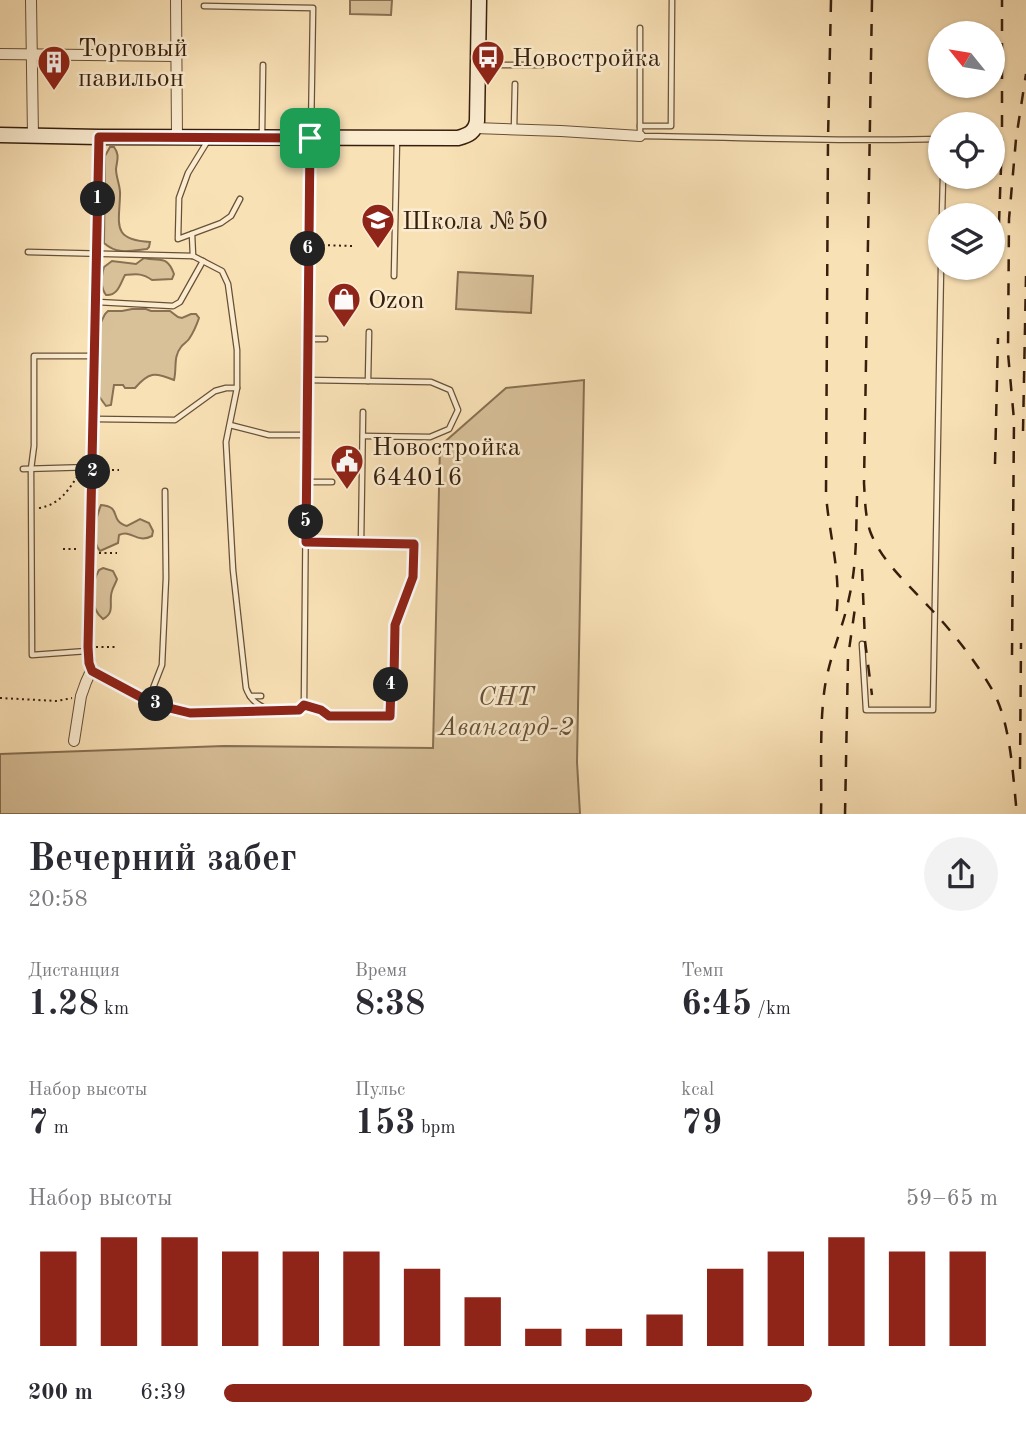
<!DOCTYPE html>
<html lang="ru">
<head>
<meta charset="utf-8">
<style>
  :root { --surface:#fff; --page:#f2f2f3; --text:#2b2b33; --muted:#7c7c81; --accent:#8f2418 }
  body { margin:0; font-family:"Old Standard TT",serif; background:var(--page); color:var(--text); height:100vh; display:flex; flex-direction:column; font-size:26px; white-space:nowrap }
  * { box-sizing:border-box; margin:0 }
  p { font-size:23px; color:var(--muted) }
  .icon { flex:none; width:38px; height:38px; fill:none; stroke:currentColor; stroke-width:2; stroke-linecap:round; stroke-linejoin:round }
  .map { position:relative; height:814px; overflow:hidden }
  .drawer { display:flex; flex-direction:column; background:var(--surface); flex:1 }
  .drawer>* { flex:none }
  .needle { width:46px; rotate:300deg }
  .controls { position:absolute; left:928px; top:21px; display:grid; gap:14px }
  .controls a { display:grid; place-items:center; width:77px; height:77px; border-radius:50%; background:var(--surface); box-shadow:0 2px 5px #0004; font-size:35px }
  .pin { position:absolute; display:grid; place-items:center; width:60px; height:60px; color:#fff; margin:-30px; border-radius:14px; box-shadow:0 4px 10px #0006 }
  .km { position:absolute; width:35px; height:35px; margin:-18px; border-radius:50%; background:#222; color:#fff; font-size:19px; line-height:35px; text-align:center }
  .round { display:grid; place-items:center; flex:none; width:74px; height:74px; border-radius:37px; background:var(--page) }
  .headline { display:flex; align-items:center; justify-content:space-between; height:119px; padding:0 28px }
  h1 { font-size:38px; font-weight:700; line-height:52px }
  .figures { display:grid; grid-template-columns:repeat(3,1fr); gap:10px; height:119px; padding:7px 28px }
  .figures div { display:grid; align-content:center }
  .figures b { font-size:35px; font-weight:700 }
  .figures small { font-size:19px; font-weight:400 }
  .figures p { font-size:19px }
  .chart { height:196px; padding:14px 28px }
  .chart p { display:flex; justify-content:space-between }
  .chart svg { width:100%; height:126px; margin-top:7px; stroke:var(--accent); stroke-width:6 }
  ul { padding:0 28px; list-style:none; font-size:23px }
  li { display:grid; grid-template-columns:112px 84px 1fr; align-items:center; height:52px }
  li i { height:18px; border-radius:9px; background:var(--accent) }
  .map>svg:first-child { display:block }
  .green { fill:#d8c099; stroke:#887053; stroke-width:2 }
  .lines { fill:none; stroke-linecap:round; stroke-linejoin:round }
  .lane-casing { stroke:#685037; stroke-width:7 }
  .street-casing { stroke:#685037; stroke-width:12 }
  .secondary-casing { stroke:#371f0d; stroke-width:17 }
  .path { stroke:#371f0d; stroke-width:2; stroke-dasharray:2 3.5; stroke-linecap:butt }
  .lane { stroke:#fbecd0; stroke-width:4.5 }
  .street { stroke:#fbecd0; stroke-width:10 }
  .secondary { stroke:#fbecd0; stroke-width:14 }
  .rail { stroke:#371f0d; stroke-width:2.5; stroke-dasharray:12 12; stroke-linecap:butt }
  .route-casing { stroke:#fff; stroke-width:14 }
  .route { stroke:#8f2418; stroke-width:9 }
  .labels { text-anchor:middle; stroke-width:5; stroke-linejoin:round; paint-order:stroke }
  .poi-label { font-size:26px; fill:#371f0d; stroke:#fbecd0; text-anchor:start }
  .park-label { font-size:26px; font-style:italic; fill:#674f37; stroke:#fbecd0 }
</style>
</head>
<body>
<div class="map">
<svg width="1026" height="815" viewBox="0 0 1026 815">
  <rect width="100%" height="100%" fill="#f9e1b6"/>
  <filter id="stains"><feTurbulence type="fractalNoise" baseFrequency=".00286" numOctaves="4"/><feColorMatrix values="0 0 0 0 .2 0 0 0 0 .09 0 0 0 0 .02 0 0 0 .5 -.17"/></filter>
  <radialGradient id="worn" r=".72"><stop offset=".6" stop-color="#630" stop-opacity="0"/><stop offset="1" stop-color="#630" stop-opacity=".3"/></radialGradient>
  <g class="green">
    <polygon points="350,0 392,0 391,15 350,14"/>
    <path d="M110,147H114C120,155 117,160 116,169C116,178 121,187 120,196C119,225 112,240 150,242L149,247L147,249C131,251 117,255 104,243L105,156Z"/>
    <path d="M144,258C161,262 167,255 174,274L172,279L152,280C142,273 137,274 125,275C120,284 118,296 106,295C100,287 101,277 104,267L112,261L136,264Z"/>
    <polygon points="458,272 533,276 531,313 456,309"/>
    <path d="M132,309H146L151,311H170L178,317L182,318L191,314H196L199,318C197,324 193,333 189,339C187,342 183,344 181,347C173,357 177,368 174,380C154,372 149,372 135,388H125L123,385H114L111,405L106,406L98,395L100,324L105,314L108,311H122Z"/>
    <polygon points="584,380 577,762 580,814 0,814 0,754 224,746 433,748 440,446 506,388"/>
    <path d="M101,505C123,507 108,520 127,526L140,519L149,523L153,531L152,536C136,544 132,529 119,535L118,543L100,551C90,539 96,517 101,505Z"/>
    <path d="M103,568L113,571L117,579C116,583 113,587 112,591C108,603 116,612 103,619C89,608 91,584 99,570Z"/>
  </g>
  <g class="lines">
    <defs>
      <g id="lane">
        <path d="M640,28V136C740,137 840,142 940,139"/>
        <polyline points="482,65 542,65"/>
        <polyline points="640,126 671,126 672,0"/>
        <polyline points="514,129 515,84"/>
        <polyline points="262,133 263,65"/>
        <polyline points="207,142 188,173 179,198 178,239 221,223 231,216 240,199"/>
        <polyline points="942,215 943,177"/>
        <polyline points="192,234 193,256"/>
        <path d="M28,252L193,256L222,271L228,284L237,350V388L226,442L233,570L246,688C250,699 256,704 267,709"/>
        <polyline points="394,276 397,139"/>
        <polyline points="97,302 173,306 180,302 203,261"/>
        <polyline points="307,339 325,339"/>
        <polyline points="307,380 431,382 450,390 458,410 449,429 430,437 363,436"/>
        <polyline points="368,381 369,332"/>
        <polyline points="95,419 175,420 215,391 226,388 237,388"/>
        <polyline points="230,425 269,435 306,435"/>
        <polyline points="23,469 92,467"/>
        <polyline points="306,482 332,482"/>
        <polyline points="361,543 363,412"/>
        <polyline points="862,644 866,710 933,710 941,268"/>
        <polyline points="87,651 32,655 31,469 34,446 34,356 94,356"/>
        <polyline points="92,672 148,701 161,706 190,713 299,710 304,705 307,380 313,8 204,6"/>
        <polyline points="250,696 261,696"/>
        <polyline points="148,701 162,665 166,578 165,491"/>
        <polyline points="304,705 321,710 329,716 390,716 391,685 394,679 395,625 413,577 414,544 306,542"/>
      </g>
      <g id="street">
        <polyline points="31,0 33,136"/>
        <polyline points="176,0 177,137"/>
        <polyline points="0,54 176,56"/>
        <polyline points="475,128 561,131 640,136"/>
        <polyline points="74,741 81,696 86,682 91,671 88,651 99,137"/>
      </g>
      <path id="secondary" d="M0,135L99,137L458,138C469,135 475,132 477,121L479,0"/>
    </defs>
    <use href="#lane" class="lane-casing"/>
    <use href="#street" class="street-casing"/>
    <use href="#secondary" class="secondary-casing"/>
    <g class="path">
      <polyline points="317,245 353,246"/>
      <polyline points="101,470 119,470"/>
      <path d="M39,508C59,505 69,490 78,475"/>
      <polyline points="63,549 79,549"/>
      <polyline points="99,553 117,553"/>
      <polyline points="96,647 115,647"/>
      <polyline points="0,698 57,701 72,698"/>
    </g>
    <use href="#lane" class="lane"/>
    <use href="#street" class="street"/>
    <use href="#secondary" class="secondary"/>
    <g class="rail">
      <path d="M831,0L828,139L826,494C829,536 842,575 836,617"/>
      <path d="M872,0L864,483C865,499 865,515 870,531C881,561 908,584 929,607C952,631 978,664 994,693C1011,726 1013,777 1017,815"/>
      <polyline points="999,223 1002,139 1002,0"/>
      <polyline points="1023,431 1026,276"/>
      <polyline points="995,464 998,338"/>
      <polyline points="862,569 865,641 872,695"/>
      <polyline points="1012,655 1014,420 1008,353 1009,219 1016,139 1026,74"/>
      <polyline points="1020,769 1021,643"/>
      <path d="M821,815C822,773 819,726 825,686C830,655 843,628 849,598C857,564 856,531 857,496"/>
      <polyline points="845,815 848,657 855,608"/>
    </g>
  </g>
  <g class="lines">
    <defs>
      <polygon id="route" points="99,137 310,138 306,542 414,544 413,577 395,625 394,679 391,685 390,716 329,716 321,710 304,705 299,710 190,713 161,706 148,701 92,671 89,663 88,647"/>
    </defs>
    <use href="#route" class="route-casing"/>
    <use href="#route" class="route"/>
  </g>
  <defs>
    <symbol id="bus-pin" viewBox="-11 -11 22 30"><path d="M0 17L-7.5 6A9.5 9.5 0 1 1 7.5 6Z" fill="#8f2418" stroke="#fbecd0"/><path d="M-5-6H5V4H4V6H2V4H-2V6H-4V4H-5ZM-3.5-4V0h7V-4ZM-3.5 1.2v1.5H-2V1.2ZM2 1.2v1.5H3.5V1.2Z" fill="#fff"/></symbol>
    <symbol id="building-pin" viewBox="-11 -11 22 30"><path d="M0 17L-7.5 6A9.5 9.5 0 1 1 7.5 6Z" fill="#8f2418" stroke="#fbecd0"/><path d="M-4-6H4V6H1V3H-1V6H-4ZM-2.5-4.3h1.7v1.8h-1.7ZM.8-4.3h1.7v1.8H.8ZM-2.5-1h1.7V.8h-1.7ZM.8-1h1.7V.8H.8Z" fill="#fff"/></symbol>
    <symbol id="school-pin" viewBox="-11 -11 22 30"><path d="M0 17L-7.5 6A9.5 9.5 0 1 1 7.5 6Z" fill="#8f2418" stroke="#fbecd0"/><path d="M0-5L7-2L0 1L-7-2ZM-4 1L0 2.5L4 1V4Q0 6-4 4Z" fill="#fff"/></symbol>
    <symbol id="shop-pin" viewBox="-11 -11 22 30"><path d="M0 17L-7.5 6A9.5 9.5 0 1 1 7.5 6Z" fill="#8f2418" stroke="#fbecd0"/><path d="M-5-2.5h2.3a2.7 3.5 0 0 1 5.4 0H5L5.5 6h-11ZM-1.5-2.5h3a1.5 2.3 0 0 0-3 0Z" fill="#fff"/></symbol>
    <symbol id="civic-pin" viewBox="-11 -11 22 30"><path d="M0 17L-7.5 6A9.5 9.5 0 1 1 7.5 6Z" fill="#8f2418" stroke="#fbecd0"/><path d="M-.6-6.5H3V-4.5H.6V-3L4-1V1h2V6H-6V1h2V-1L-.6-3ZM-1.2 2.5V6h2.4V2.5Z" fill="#fff"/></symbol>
  </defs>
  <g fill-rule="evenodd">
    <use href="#bus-pin" x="469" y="38" width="38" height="52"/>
    <use href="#building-pin" x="35" y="43" width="38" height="52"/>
    <use href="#school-pin" x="359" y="201" width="38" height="52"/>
    <use href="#shop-pin" x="325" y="280" width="38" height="52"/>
    <use href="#civic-pin" x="328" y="442" width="38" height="52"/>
  </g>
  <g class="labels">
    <g class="poi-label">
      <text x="78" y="56">Торговый<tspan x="78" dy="30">павильон</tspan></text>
      <text x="512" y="66">Новостройка</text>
      <text x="402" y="229">Школа №50</text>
      <text x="368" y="308">Ozon</text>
      <text x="372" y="455">Новостройка<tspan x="372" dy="30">644016</tspan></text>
    </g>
    <g class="park-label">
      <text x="506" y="705">СНТ<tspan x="506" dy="30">Авангард-2</tspan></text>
    </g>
  </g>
  <rect width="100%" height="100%" filter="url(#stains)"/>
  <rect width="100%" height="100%" fill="url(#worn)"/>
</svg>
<div class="controls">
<a><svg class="needle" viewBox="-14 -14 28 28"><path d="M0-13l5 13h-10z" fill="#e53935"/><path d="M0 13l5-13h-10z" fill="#7c7c81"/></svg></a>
<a><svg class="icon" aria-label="locate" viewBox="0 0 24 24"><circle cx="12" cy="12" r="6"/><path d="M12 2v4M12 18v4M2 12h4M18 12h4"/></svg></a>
<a><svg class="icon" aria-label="layers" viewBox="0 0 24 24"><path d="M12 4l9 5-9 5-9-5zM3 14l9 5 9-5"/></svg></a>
</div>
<div class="pin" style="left:310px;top:138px;background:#1e9e55"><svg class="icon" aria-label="arrive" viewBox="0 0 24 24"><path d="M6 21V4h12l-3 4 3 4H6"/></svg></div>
<b class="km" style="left:98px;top:199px">1</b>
<b class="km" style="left:93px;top:472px">2</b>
<b class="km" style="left:156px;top:704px">3</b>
<b class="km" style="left:391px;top:685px">4</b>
<b class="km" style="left:306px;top:522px">5</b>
<b class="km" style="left:308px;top:249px">6</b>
</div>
<section class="drawer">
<div class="headline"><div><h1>Вечерний забег</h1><p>20:58</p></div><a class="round"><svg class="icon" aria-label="share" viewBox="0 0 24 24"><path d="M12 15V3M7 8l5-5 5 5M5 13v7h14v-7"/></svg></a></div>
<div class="figures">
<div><p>Дистанция</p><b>1.28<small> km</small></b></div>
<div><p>Время</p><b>8:38</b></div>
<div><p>Темп</p><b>6:45<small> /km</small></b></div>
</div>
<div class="figures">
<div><p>Набор высоты</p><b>7<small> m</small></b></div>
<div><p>Пульс</p><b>153<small> bpm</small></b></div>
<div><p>kcal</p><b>79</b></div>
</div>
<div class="chart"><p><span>Набор высоты</span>59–65 m</p>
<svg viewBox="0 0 160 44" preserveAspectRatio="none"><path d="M5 44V11M15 44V6M25 44V6M35 44V11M45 44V11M55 44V11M65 44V17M75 44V27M85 44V38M95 44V38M105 44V33M115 44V17M125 44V11M135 44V6M145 44V11M155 44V11"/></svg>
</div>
<ul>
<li><b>200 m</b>6:39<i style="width:76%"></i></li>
</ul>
</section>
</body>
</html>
